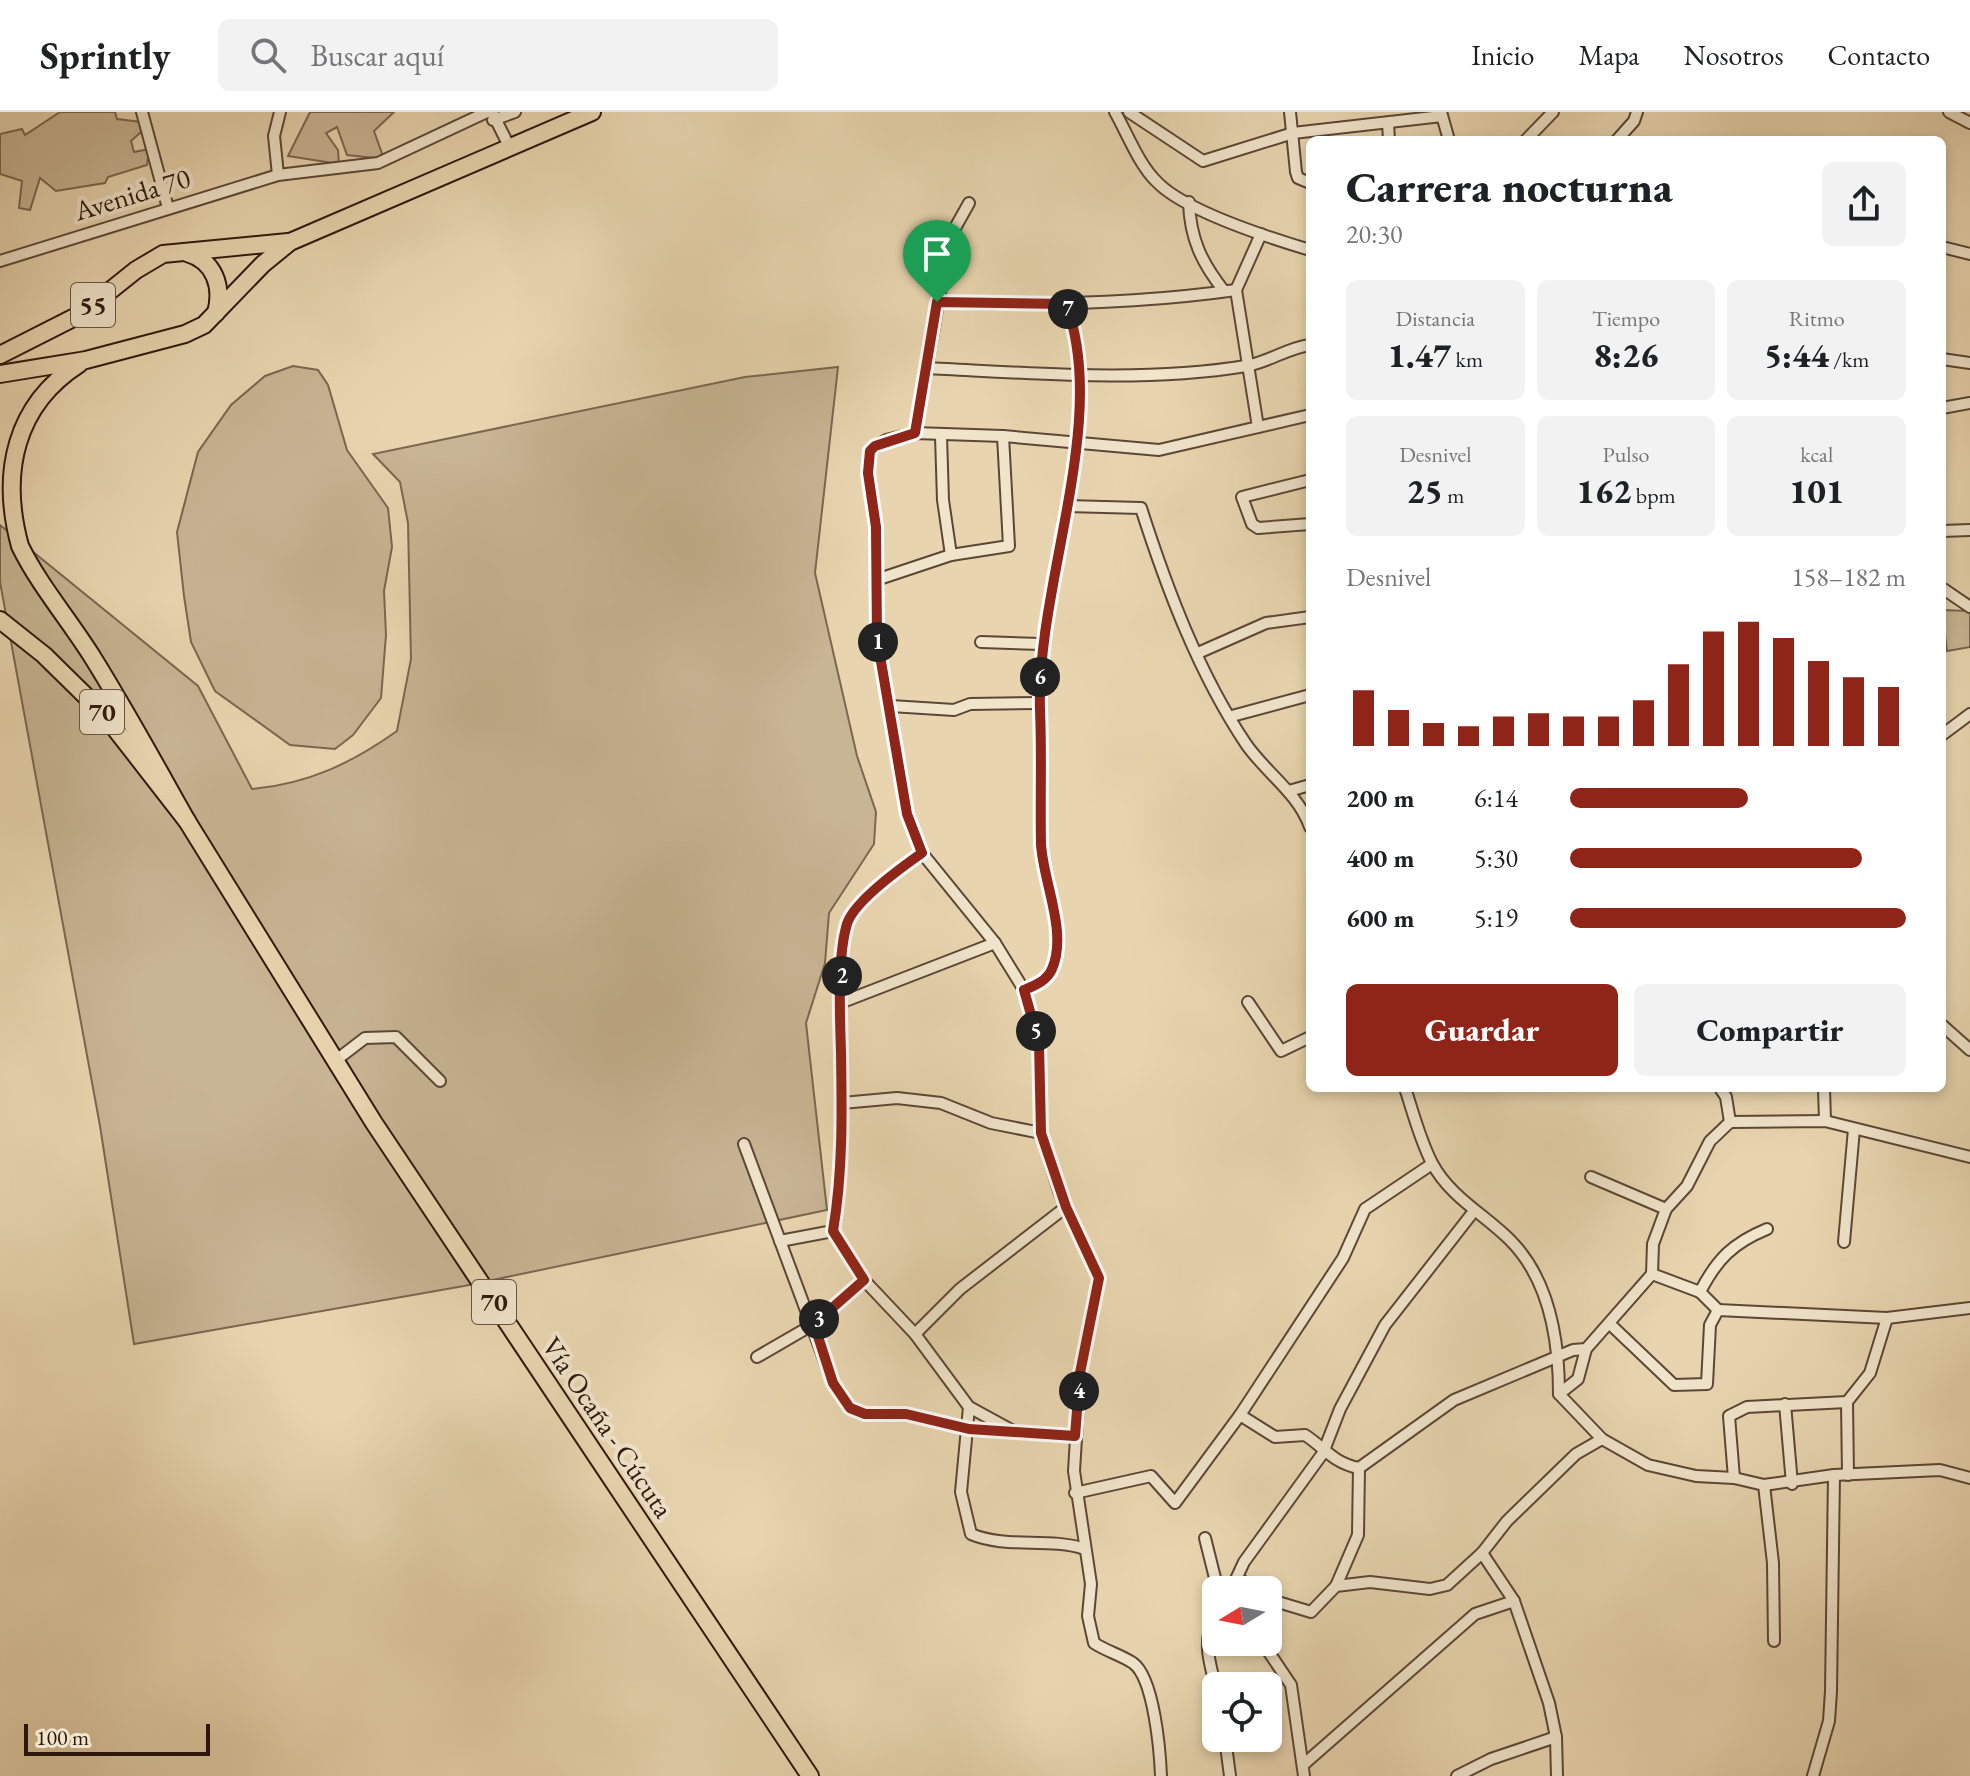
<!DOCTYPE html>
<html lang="es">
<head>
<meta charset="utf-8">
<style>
  :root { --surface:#fff; --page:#f2f2f2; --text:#202124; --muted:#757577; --line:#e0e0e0; --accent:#8f2418 }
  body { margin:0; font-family:"EB Garamond",serif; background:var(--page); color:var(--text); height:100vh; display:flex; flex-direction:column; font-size:30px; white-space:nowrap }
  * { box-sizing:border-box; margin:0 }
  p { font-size:26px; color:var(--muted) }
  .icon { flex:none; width:44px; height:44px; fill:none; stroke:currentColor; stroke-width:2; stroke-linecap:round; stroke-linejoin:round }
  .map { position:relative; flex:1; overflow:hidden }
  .drawer { position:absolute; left:1306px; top:24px; width:640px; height:956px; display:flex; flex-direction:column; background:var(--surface); border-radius:12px; box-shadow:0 4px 12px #0003 }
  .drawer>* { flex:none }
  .needle { width:52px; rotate:260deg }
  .fabs { position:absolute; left:1202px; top:1464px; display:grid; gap:16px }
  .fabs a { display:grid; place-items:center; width:80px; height:80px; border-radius:12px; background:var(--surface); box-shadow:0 4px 12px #0003; font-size:40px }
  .scale { position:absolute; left:24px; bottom:20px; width:186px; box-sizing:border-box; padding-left:8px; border:4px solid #2e180e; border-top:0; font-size:22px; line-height:28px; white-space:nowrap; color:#2e180e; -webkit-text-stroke:6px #f0e4cb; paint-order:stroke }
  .pin { position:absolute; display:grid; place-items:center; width:68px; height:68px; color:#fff; margin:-82px -34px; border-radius:50% 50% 50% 0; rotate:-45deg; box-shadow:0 0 8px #0007 }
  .pin .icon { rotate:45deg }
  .km { position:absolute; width:40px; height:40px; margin:-20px; border-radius:50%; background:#222; color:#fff; font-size:22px; line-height:40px; text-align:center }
  .round { display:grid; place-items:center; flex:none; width:84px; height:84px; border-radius:12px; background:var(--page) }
  .headline { display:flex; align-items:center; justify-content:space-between; height:136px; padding:0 40px }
  h1 { font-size:44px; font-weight:800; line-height:60px }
  .figures { display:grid; grid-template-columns:repeat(3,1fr); gap:12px; height:136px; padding:8px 40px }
  .figures div { display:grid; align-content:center; border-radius:12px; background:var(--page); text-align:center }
  .figures b { font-size:34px; font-weight:800 }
  .figures small { font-size:22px; font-weight:400 }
  .figures p { font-size:22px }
  .chart { height:224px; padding:16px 40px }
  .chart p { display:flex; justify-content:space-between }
  .chart svg { width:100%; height:144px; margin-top:8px; stroke:var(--accent); stroke-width:6 }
  .action { display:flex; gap:16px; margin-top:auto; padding:16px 40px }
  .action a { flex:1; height:92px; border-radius:12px; background:var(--accent); color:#fff; font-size:32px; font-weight:800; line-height:92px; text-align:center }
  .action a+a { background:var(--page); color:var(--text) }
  ul { padding:0 40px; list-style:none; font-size:26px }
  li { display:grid; grid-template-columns:128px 96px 1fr; align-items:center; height:60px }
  li i { height:20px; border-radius:10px; background:var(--accent) }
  header { display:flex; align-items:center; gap:48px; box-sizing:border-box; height:112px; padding:0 40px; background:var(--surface); border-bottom:2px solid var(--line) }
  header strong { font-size:38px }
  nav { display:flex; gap:44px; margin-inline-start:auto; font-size:28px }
  .search { width:560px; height:72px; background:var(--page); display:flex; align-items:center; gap:20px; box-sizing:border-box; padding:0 28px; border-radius:12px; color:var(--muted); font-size:30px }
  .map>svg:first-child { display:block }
  .green { fill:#c8b594; stroke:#7b6651; stroke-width:2 }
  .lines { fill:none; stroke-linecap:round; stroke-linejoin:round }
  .minor-casing { stroke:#5c4736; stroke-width:14 }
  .primary-casing { stroke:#2e180e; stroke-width:20 }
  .trunk-casing { stroke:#2e180e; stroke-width:20 }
  .minor { stroke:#f0e4cb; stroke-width:10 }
  .primary { stroke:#e8d5af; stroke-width:16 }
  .trunk { stroke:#e8d5af; stroke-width:16 }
  .route-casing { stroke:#fff; stroke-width:16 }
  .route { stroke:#8f2418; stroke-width:10 }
  .labels { text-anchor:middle; stroke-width:8; stroke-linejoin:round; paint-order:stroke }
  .shield { fill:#f0e4cb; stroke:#685547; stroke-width:2 }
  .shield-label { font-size:26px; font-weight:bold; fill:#2e180e }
  .street-label { font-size:28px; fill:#2e180e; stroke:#f0e4cb }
</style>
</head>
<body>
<header>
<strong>Sprintly</strong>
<div class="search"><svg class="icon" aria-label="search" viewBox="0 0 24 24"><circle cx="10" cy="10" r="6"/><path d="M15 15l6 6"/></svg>Buscar aquí</div>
<nav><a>Inicio</a><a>Mapa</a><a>Nosotros</a><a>Contacto</a></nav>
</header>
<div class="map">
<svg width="1970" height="1664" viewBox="0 0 1970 1664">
  <rect width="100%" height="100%" fill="#e8d5af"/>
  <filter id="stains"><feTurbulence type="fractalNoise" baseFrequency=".0025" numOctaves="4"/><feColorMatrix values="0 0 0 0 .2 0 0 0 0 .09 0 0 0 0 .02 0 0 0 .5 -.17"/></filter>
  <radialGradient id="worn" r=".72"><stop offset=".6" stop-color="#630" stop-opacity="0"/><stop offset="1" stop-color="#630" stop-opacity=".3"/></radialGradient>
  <g class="green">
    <polygon points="60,0 115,0 117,7 141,10 142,19 131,29 134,40 149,37 147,53 108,65 105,71 56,79 40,66 30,98 19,96 22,69 0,62 0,22 22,17 25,23"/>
    <polygon points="310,0 394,0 374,19 384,47 347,43 337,15 326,21 338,38 339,52 288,44"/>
    <polygon points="293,254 318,258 328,273 347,338 388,396 392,435 384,479 386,523 381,586 353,623 335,637 290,633 215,579 191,530 184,484 177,420 198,340 231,293 265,264"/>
    <path d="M838,255L815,461L857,644L876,700L874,732L829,801L825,851L806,911L827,1098L464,1174L134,1232L100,1014L0,470V413L198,574L252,677C308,672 352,651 397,619L411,547L408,411L400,370L373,342L745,265Z"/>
    <polygon points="1942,498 1970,499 1970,535 1947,539"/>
  </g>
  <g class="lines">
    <defs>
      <g id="minor">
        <polyline points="142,0 168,96"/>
        <polyline points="492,0 510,36"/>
        <path d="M1115,0C1127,21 1139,53 1157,70C1185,99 1270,126 1310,138"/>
        <polyline points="1129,0 1203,49 1293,21 1442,4"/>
        <polyline points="1290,0 1296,60 1298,66 1310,71"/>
        <polyline points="1441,0 1449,28"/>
        <polyline points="1949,0 1970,11"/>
        <polyline points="493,8 515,0"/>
        <polyline points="1388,11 1389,28"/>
        <polyline points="1526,28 1553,0"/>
        <polyline points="1617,28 1634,9 1637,0"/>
        <polyline points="278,63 274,24 280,0"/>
        <path d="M1189,90C1190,127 1202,151 1224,179"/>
        <polyline points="1942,135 1970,142"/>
        <polyline points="0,149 278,63 378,51 487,0"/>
        <path d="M937,190C1037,194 1136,192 1236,178"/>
        <polyline points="1942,247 1970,251"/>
        <path d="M927,256C1031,261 1143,271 1246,254C1269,250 1287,236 1310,233"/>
        <polyline points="1942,296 1970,291"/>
        <polyline points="1258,315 1236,178 1261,122"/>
        <polyline points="915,321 950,125 969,91"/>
        <polyline points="941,324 943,388 951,443"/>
        <polyline points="1310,368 1242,385 1252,412 1258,416 1310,412"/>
        <path d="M1067,394L1141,396C1167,477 1199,562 1246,632C1266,661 1298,681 1310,715"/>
        <polyline points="1942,419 1970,418"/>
        <polyline points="876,468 951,443 1009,434 1003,324"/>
        <polyline points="1942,476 1970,495"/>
        <polyline points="981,530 1041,532"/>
        <polyline points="1198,541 1266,511 1310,505"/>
        <polyline points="891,594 954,598 970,592 1040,591"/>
        <polyline points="1232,604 1310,583"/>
        <polyline points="1942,623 1970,602"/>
        <polyline points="1289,679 1310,673"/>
        <path d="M922,741C902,756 854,789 847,812C837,845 840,906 841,941C842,1000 843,1060 833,1119L864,1168L915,1222L969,1295L1013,1319"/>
        <path d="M1024,878C1034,874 1047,869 1052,857C1068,820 1043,770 1041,732C1040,687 1042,643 1040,598C1036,472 1110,309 1066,192"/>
        <polyline points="1248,890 1281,939 1310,925"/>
        <polyline points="840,891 995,831"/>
        <polyline points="1942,913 1970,938"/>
        <polyline points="335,949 365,926 396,925 440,969"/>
        <path d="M1405,976C1413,1000 1420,1028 1432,1051C1450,1085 1484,1102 1510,1128C1550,1168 1559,1228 1559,1282L1602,1327L1648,1353L1696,1364L1734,1366L1764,1373L1834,1363L1940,1358L1970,1366"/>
        <polyline points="1720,976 1726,985 1730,1010"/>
        <polyline points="1824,976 1825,1009"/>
        <polyline points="842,991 897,986 941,991 991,1011 1041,1021"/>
        <polyline points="744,1032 833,1271 850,1296 865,1302 906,1302 969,1317 1075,1324"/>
        <polyline points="1591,1065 1666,1097"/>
        <polyline points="780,1129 833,1119"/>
        <polyline points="1844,1130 1854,1017"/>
        <path d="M1652,1162L1700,1180C1717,1147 1733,1131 1767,1117"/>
        <polyline points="1700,1180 1718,1198"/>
        <polyline points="1611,1213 1674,1273 1707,1272 1710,1213 1718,1198 1887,1206 1970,1196"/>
        <polyline points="915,1222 960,1177 1066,1095"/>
        <polyline points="757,1245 814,1212 864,1168"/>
        <polyline points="1559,1282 1578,1267 1586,1237 1652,1162 1653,1132 1666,1097 1687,1074 1710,1029 1730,1010 1825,1009 1970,1045"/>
        <polyline points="1785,1292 1792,1372"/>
        <path d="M969,1295L961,1380L971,1422C1006,1437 1049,1425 1085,1437"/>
        <path d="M1240,1303L1275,1325L1305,1323C1325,1336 1333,1351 1359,1356L1454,1288L1573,1238L1586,1237"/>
        <polyline points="1848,1363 1847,1290 1870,1261 1887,1206"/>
        <polyline points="1734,1366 1729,1304 1747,1295 1847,1290"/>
        <polyline points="1764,1373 1773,1451 1774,1529"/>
        <polyline points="1075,1381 1151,1364 1175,1391 1240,1303 1343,1146 1365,1097 1432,1052"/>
        <polyline points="1205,1426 1218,1478"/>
        <polyline points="1482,1441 1514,1489 1549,1591 1556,1625 1557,1664"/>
        <polyline points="1238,1466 1255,1478"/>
        <polyline points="1336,1474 1358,1423 1359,1356"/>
        <polyline points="1231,1478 1244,1450 1323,1341 1340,1297 1385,1213 1474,1099"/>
        <polyline points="1268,1487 1311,1500 1336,1474 1370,1470 1430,1477 1447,1473 1482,1441 1507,1409 1576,1342 1602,1327"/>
        <path d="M1216,1505C1201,1528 1210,1551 1216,1576"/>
        <polyline points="1262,1530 1291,1573 1304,1664"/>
        <polyline points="1225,1626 1230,1664"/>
        <polyline points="1303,1653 1475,1502 1514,1489"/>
        <path d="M1161,1664C1160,1639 1154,1566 1133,1551C1121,1543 1106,1539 1094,1531L1088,1504L1091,1472L1074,1359L1080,1261L1099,1166L1059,1079L1041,1021L1039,931L1024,878L995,831L922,741L907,702L877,526L876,415L868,361L870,339L886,328L915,321L1003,324L1159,338L1310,303"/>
        <polyline points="1457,1664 1491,1647 1556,1625"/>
        <polyline points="1813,1664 1829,1609 1831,1579 1834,1363"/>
      </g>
      <polyline id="primary" points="0,508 44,543 103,601 187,709 374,1011 810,1664"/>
      <g id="trunk">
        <path d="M187,141C215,149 223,175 216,201"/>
        <polyline points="0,243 81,202 136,158 163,142 288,130"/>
        <path d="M79,252C15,293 0,361 20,434C39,473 70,509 93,546C126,599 156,654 187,709"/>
        <polyline points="0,262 86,248 185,222 204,213 263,152 290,130 592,0"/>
      </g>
    </defs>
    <use href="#minor" class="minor-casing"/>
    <use href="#primary" class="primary-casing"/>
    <use href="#trunk" class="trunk-casing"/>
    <use href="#minor" class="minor"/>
    <use href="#primary" class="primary"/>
    <use href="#trunk" class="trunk"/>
  </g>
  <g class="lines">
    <defs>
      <path id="route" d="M937,190L1066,192C1110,309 1036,472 1040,598C1042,643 1040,687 1041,732C1043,770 1068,820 1052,857C1047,869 1034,874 1024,878L1039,931L1041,1021L1066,1095L1099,1166L1080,1261L1075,1324L969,1317L906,1302H865L850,1296L833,1271L814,1212L864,1168L833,1119C843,1060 842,1000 841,941C840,906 837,845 847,812C854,789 902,755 922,741L907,702L877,526L876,415L868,361L870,339L875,334L915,321Z"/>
    </defs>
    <use href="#route" class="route-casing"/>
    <use href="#route" class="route"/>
  </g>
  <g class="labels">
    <g class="shield">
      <rect x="71" y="171" width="44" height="44" rx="6"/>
      <rect x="80" y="578" width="44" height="44" rx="6"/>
      <rect x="472" y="1168" width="44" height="44" rx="6"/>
    </g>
    <g class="shield-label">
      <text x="93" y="202">55</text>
      <text x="102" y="609">70</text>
      <text x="494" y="1199">70</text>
    </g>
    <g class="street-label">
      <text transform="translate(132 82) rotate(-17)" y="10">Avenida 70</text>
      <text transform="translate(608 1315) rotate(56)" y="10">Vía Ocaña - Cúcuta</text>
    </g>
  </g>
  <rect width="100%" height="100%" filter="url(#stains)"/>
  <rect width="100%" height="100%" fill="url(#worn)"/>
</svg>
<div class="fabs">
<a><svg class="needle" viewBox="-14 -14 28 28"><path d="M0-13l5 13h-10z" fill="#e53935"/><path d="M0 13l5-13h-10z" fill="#757577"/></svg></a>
<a><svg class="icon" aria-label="locate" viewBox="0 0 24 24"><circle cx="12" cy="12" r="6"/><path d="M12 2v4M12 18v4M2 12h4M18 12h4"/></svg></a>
</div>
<div class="scale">100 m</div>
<div class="pin" style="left:937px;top:190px;background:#1e9e55"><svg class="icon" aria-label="arrive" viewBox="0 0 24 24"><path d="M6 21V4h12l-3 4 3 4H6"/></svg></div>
<b class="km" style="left:878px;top:530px">1</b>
<b class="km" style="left:842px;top:864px">2</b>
<b class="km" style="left:819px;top:1207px">3</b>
<b class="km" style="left:1079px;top:1279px">4</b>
<b class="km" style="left:1036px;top:919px">5</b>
<b class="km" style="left:1040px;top:565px">6</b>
<b class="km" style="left:1068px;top:197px">7</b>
<section class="drawer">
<div class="headline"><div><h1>Carrera nocturna</h1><p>20:30</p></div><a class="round"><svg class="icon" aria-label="share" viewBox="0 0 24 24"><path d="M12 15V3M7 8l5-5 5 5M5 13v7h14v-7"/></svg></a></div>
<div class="figures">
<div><p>Distancia</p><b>1.47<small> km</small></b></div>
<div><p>Tiempo</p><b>8:26</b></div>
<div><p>Ritmo</p><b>5:44<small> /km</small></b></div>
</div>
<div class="figures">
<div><p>Desnivel</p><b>25<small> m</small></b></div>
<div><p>Pulso</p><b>162<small> bpm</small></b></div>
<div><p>kcal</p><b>101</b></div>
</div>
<div class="chart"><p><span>Desnivel</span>158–182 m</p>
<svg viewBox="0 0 160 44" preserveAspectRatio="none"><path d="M5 44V27M15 44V33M25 44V37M35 44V38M45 44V35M55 44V34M65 44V35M75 44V35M85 44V30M95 44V19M105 44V9M115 44V6M125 44V11M135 44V18M145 44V23M155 44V26"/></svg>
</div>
<ul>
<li><b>200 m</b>6:14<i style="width:53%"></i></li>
<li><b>400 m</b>5:30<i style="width:87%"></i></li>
<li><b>600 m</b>5:19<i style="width:100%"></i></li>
</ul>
<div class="action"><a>Guardar</a><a>Compartir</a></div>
</section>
</div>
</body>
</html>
